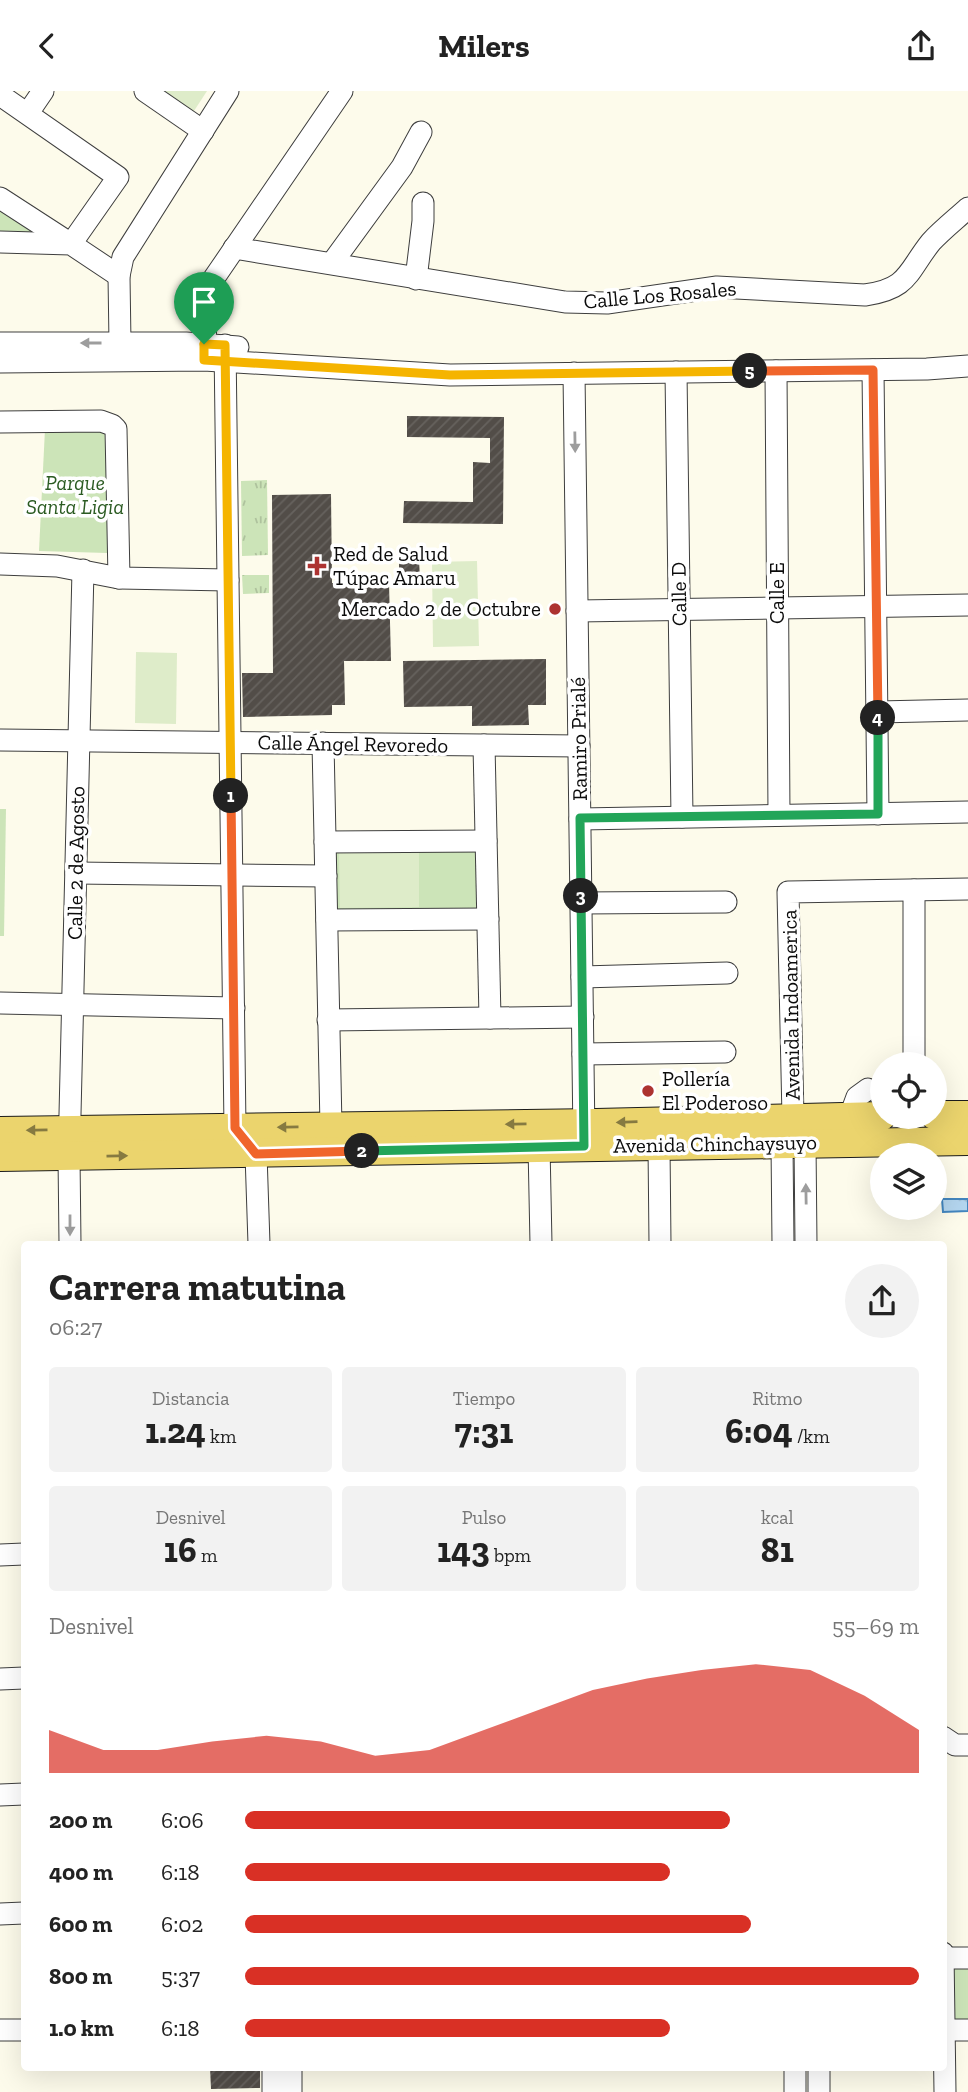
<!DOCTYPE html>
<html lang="es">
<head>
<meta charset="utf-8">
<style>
  :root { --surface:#fff; --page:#f2f2f2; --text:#222; --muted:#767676; --accent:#d93025 }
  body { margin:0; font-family:"Zilla Slab",serif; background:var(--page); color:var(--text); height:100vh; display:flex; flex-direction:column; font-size:26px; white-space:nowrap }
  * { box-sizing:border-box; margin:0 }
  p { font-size:23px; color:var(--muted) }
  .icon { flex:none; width:38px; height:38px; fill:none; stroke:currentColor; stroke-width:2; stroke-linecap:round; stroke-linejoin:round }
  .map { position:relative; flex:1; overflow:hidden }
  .side { position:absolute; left:21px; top:1150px; width:926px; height:830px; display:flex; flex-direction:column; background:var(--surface); border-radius:7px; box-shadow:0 7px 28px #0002 }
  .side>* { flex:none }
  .controls { position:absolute; left:870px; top:961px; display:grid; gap:14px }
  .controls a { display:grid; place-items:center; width:77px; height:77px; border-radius:50%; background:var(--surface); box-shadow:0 7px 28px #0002; font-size:35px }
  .pin { position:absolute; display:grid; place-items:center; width:60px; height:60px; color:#fff; margin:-72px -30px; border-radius:50% 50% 50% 0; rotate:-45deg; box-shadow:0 0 7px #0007 }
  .pin .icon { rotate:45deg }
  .km { position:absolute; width:35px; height:35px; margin:-18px; border-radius:50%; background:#222; color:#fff; font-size:19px; line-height:35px; text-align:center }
  .round { display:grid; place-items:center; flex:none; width:74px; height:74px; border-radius:37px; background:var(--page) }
  .summary { display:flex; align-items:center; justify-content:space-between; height:119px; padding:0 28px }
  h1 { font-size:38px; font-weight:800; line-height:52px }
  .metrics { display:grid; grid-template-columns:repeat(3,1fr); gap:10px; height:119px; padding:7px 28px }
  .metrics div { display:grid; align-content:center; border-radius:7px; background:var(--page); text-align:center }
  .metrics b { font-size:35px; font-weight:800 }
  .metrics small { font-size:19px; font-weight:400 }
  .metrics p { font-size:19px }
  .chart { height:196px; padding:14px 28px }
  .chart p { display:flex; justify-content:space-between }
  .chart svg { width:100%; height:126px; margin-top:7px; fill:var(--accent); opacity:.7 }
  ul { padding:0 28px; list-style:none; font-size:23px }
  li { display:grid; grid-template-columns:112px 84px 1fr; align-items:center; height:52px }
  li i { height:18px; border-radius:9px; background:var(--accent) }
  header { display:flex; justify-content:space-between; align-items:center; height:91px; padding:0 28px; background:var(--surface); font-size:32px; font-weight:800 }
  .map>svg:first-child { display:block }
  .grass { fill:url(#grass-tufts) }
  .park { fill:#cce4b8 }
  .pitch { fill:#deecc9 }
  .water { fill:url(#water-ripples); stroke:#4386bf; stroke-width:2 }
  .building { fill:url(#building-hatch) }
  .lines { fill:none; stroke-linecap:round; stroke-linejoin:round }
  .minor-casing { stroke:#3e3e3e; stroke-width:23 }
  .major-casing { stroke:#1c1c1c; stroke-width:30 }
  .minor { stroke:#fff; stroke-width:21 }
  .major { stroke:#ebd46d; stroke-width:28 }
  .oneway { fill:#9d9d9d }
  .oneway2 { fill:#867a41 }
  .split-1-casing { stroke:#fff; stroke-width:14 }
  .split-2-casing { stroke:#fff; stroke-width:14 }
  .split-3-casing { stroke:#fff; stroke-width:14 }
  .split-4-casing { stroke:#fff; stroke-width:14 }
  .split-5-casing { stroke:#fff; stroke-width:14 }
  .split-6-casing { stroke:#fff; stroke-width:14 }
  .split-1 { stroke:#f5b400; stroke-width:9 }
  .split-2 { stroke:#f0652b; stroke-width:9 }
  .split-3 { stroke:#22a559; stroke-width:9 }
  .split-4 { stroke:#22a559; stroke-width:9 }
  .split-5 { stroke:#f0652b; stroke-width:9 }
  .split-6 { stroke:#f5b400; stroke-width:9 }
  .poi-dot { fill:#ad3331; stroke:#fff; stroke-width:2.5 }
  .labels { text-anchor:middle; stroke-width:7; stroke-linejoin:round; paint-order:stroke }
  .street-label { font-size:21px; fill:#0b0b0b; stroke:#fff }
  .park-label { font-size:21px; font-style:italic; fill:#2b5b22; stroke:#fff }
  .poi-label { font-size:21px; fill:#0b0b0b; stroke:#fff; text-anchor:start }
</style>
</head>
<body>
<header><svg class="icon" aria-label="back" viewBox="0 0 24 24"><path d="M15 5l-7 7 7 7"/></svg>Milers<svg class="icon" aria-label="share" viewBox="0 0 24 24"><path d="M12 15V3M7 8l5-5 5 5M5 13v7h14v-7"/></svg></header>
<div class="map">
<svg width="968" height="2001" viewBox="0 0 968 2001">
  <defs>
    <pattern id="grass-tufts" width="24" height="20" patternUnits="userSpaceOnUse" patternTransform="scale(1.75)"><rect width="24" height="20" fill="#cce4b8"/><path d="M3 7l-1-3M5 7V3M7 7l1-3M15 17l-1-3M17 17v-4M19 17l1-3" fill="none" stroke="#aec29d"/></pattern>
    <pattern id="water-ripples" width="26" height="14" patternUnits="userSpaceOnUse" patternTransform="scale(1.75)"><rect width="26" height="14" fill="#b4d6ef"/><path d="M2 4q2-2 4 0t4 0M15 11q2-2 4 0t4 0" fill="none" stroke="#99b6cc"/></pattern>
    <pattern id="building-hatch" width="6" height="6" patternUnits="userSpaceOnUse" patternTransform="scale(1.75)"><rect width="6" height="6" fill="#524d48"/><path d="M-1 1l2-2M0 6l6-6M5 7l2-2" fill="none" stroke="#66625e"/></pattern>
  </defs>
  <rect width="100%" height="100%" fill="#fdfbeb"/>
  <g class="grass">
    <polygon points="267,389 268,464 242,465 241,390"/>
    <polygon points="242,484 269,484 269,502 243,503"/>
  </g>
  <g class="park">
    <polygon points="0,111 55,149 0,149"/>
    <polygon points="45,338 100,338 107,341 110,347 107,462 39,460"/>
    <polygon points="0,718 6,718 4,845 0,845"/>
    <polygon points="479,755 480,821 336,823 335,757"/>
    <rect x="948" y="1872" width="20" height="62"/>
  </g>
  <g class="pitch">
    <polygon points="158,0 207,0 192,23"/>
    <polygon points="477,470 479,555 433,556 432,471"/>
    <polygon points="136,561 177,562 176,633 135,632"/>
    <polygon points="339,761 419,761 419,816 340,817"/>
  </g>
  <polygon class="water" points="942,1108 968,1108 968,1120 943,1121"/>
  <g class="building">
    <polygon points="407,325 504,326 503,433 403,432 404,410 473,411 473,371 490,372 490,347 407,346"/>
    <polygon points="331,403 332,492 389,492 391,570 344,570 345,614 332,614 332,624 243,626 242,582 273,582 272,404"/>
    <polygon points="419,470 420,487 399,487 399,471"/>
    <polygon points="546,568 546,614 528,614 529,634 472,635 472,615 404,616 403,570"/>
    <polygon points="210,1976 260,1976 260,1997 211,1998"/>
  </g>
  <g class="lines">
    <defs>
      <g id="minor">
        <polyline points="145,0 203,40"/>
        <polyline points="0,4 118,86 71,153 0,107"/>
        <polyline points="28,22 43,0"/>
        <polyline points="0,151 71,153 119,185"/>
        <path d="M234,157L565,211L607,212L717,196L865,204C909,198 907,181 931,151C942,139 956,128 968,117"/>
        <polyline points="332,172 402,76 421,41"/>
        <polyline points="416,188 423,130 423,112"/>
        <polyline points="0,252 186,252 238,256"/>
        <polyline points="120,252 119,185 123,166 228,0"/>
        <polyline points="225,254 235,1037 256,1063 259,1153"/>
        <polyline points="204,265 208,202 212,190 342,0"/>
        <polyline points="0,271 204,269 450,284 927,278 968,275"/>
        <polyline points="873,279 878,723"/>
        <polyline points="776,280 779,724"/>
        <polyline points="676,281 682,726"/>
        <polyline points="574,282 584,1047"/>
        <polyline points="0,331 101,330 112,334 116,338 119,487"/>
        <polyline points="0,473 57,475 119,487 228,489"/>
        <polyline points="577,520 968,514"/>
        <polyline points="878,621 968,619"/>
        <polyline points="0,649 579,655"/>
        <polyline points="323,652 331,1035"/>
        <polyline points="484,654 490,927"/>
        <polyline points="580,728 968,721"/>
        <polyline points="325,751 486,750"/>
        <polyline points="76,782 326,785"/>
        <polyline points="914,799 914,973"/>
        <polyline points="581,812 726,811"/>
        <polyline points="327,829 488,828"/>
        <polyline points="582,886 727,882"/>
        <polyline points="0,912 234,917"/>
        <polyline points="328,929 583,926"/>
        <polyline points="583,963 725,961"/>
        <polyline points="850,1025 857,1006 868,998"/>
        <polyline points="539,1055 541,1153"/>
        <polyline points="659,1055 660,1153"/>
        <polyline points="70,1153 69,1065 83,479"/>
        <polyline points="783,1153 782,1053 787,1041"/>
        <polyline points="806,1153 805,1052 793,1026 788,801 968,798"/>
        <polyline points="0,1464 24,1463"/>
        <polyline points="0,1588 24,1587"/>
        <polyline points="943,1646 955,1654 968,1654"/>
        <polyline points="0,1704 24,1703"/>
        <polyline points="0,1823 24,1822"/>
        <polyline points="943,1862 945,2001"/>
        <polyline points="943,1867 968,1867"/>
        <polyline points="0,1939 24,1939"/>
        <polyline points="944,1939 968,1939"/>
        <polyline points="273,1976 273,2001"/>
        <polyline points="291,1976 291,2001"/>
        <polyline points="819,1976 819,2001"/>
        <polyline points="795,2001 795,1976"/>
      </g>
      <g id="major">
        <polyline points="934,1024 968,1024"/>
        <polyline points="0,1040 596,1032 882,1025"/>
        <polyline points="0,1066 968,1050"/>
      </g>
    </defs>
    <use href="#minor" class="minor-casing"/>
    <use href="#major" class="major-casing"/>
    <use href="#minor" class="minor"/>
    <use href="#major" class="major"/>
  </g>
  <defs><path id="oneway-solid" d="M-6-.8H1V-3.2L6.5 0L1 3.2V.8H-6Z" transform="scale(1.75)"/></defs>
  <g class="oneway">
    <use href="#oneway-solid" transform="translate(91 252) rotate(180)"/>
    <use href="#oneway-solid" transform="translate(575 351) rotate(89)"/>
    <use href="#oneway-solid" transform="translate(806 1103) rotate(-91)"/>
    <use href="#oneway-solid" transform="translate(70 1134) rotate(90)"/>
  </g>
  <g class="oneway2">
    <use href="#oneway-solid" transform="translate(627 1031) rotate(178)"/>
    <use href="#oneway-solid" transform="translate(516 1033) rotate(179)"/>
    <use href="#oneway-solid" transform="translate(288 1036) rotate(179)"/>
    <use href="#oneway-solid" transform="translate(37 1039) rotate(179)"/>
    <use href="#oneway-solid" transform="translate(117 1065) rotate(-1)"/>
  </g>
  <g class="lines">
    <defs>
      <polyline id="split-1" points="204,253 225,254 231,705"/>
      <polyline id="split-2" points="231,705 235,1037 256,1063 362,1060"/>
      <polyline id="split-3" points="362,1060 584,1055 581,805"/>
      <polyline id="split-4" points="581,805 580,727 878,723 878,627"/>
      <polyline id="split-5" points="750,280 873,279 878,627"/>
      <polyline id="split-6" points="204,253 204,269 450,284 750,280"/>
    </defs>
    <use href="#split-1" class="split-1-casing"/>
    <use href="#split-2" class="split-2-casing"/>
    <use href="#split-3" class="split-3-casing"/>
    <use href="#split-4" class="split-4-casing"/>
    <use href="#split-5" class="split-5-casing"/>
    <use href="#split-6" class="split-6-casing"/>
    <use href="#split-1" class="split-1"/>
    <use href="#split-2" class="split-2"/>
    <use href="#split-3" class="split-3"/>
    <use href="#split-4" class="split-4"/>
    <use href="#split-5" class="split-5"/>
    <use href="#split-6" class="split-6"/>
  </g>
  <g class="poi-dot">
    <path d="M313.5 464.5h7v7h7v7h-7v7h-7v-7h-7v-7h7z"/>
    <circle cx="555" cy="518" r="7"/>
    <circle cx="648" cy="1000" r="7"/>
  </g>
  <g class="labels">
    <g class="street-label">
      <text transform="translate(660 204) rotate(-5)" y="7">Calle Los Rosales</text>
      <text transform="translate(777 502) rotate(-90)" y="7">Calle E</text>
      <text transform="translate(679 503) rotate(-91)" y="7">Calle D</text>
      <text transform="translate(579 648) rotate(-91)" y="7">Ramiro Prialé</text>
      <text transform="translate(353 653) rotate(1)" y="7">Calle Ángel Revoredo</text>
      <text transform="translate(76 772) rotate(-89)" y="7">Calle 2 de Agosto</text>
      <text transform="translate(791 914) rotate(-91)" y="7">Avenida Indoamerica</text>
      <text transform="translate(715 1053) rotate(-1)" y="7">Avenida Chinchaysuyo</text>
    </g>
    <g class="park-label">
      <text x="75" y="399">Parque<tspan x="75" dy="24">Santa Ligia</tspan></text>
    </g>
    <g class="poi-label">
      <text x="333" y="470">Red de Salud<tspan x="333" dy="24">Túpac Amaru</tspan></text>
      <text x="541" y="525" text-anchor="end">Mercado 2 de Octubre</text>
      <text x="662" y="995">Pollería<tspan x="662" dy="24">El Poderoso</tspan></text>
    </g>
  </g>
</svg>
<div class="controls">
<a><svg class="icon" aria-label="locate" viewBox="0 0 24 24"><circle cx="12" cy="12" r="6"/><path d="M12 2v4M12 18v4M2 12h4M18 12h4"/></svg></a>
<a><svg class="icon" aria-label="layers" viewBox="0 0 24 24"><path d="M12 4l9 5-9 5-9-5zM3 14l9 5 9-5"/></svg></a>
</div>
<div class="pin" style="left:204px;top:253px;background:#1e9e55"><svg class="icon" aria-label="arrive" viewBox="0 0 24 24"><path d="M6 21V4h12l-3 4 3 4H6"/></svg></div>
<b class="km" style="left:231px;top:705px">1</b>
<b class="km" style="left:362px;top:1060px">2</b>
<b class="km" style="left:581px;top:805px">3</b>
<b class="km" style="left:878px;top:627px">4</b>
<b class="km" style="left:750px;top:280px">5</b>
<section class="side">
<div class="summary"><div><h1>Carrera matutina</h1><p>06:27</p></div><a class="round"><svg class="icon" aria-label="share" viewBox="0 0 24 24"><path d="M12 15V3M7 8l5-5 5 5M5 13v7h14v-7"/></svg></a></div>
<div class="metrics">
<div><p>Distancia</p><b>1.24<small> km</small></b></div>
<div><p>Tiempo</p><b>7:31</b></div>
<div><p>Ritmo</p><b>6:04<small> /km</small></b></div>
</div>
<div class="metrics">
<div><p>Desnivel</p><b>16<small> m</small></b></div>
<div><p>Pulso</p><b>143<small> bpm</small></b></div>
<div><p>kcal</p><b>81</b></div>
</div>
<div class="chart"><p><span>Desnivel</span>55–69 m</p>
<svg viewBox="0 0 160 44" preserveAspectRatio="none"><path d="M0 44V29L10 36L20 36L30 33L40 31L50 33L60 38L70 36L80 29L90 22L100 15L110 11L120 8L130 6L140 8L150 17L160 29V44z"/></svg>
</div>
<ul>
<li><b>200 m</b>6:06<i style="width:72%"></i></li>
<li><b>400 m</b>6:18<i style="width:63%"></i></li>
<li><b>600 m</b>6:02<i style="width:75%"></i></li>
<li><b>800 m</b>5:37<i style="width:100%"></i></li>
<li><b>1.0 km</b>6:18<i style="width:63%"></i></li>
</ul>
</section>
</div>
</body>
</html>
